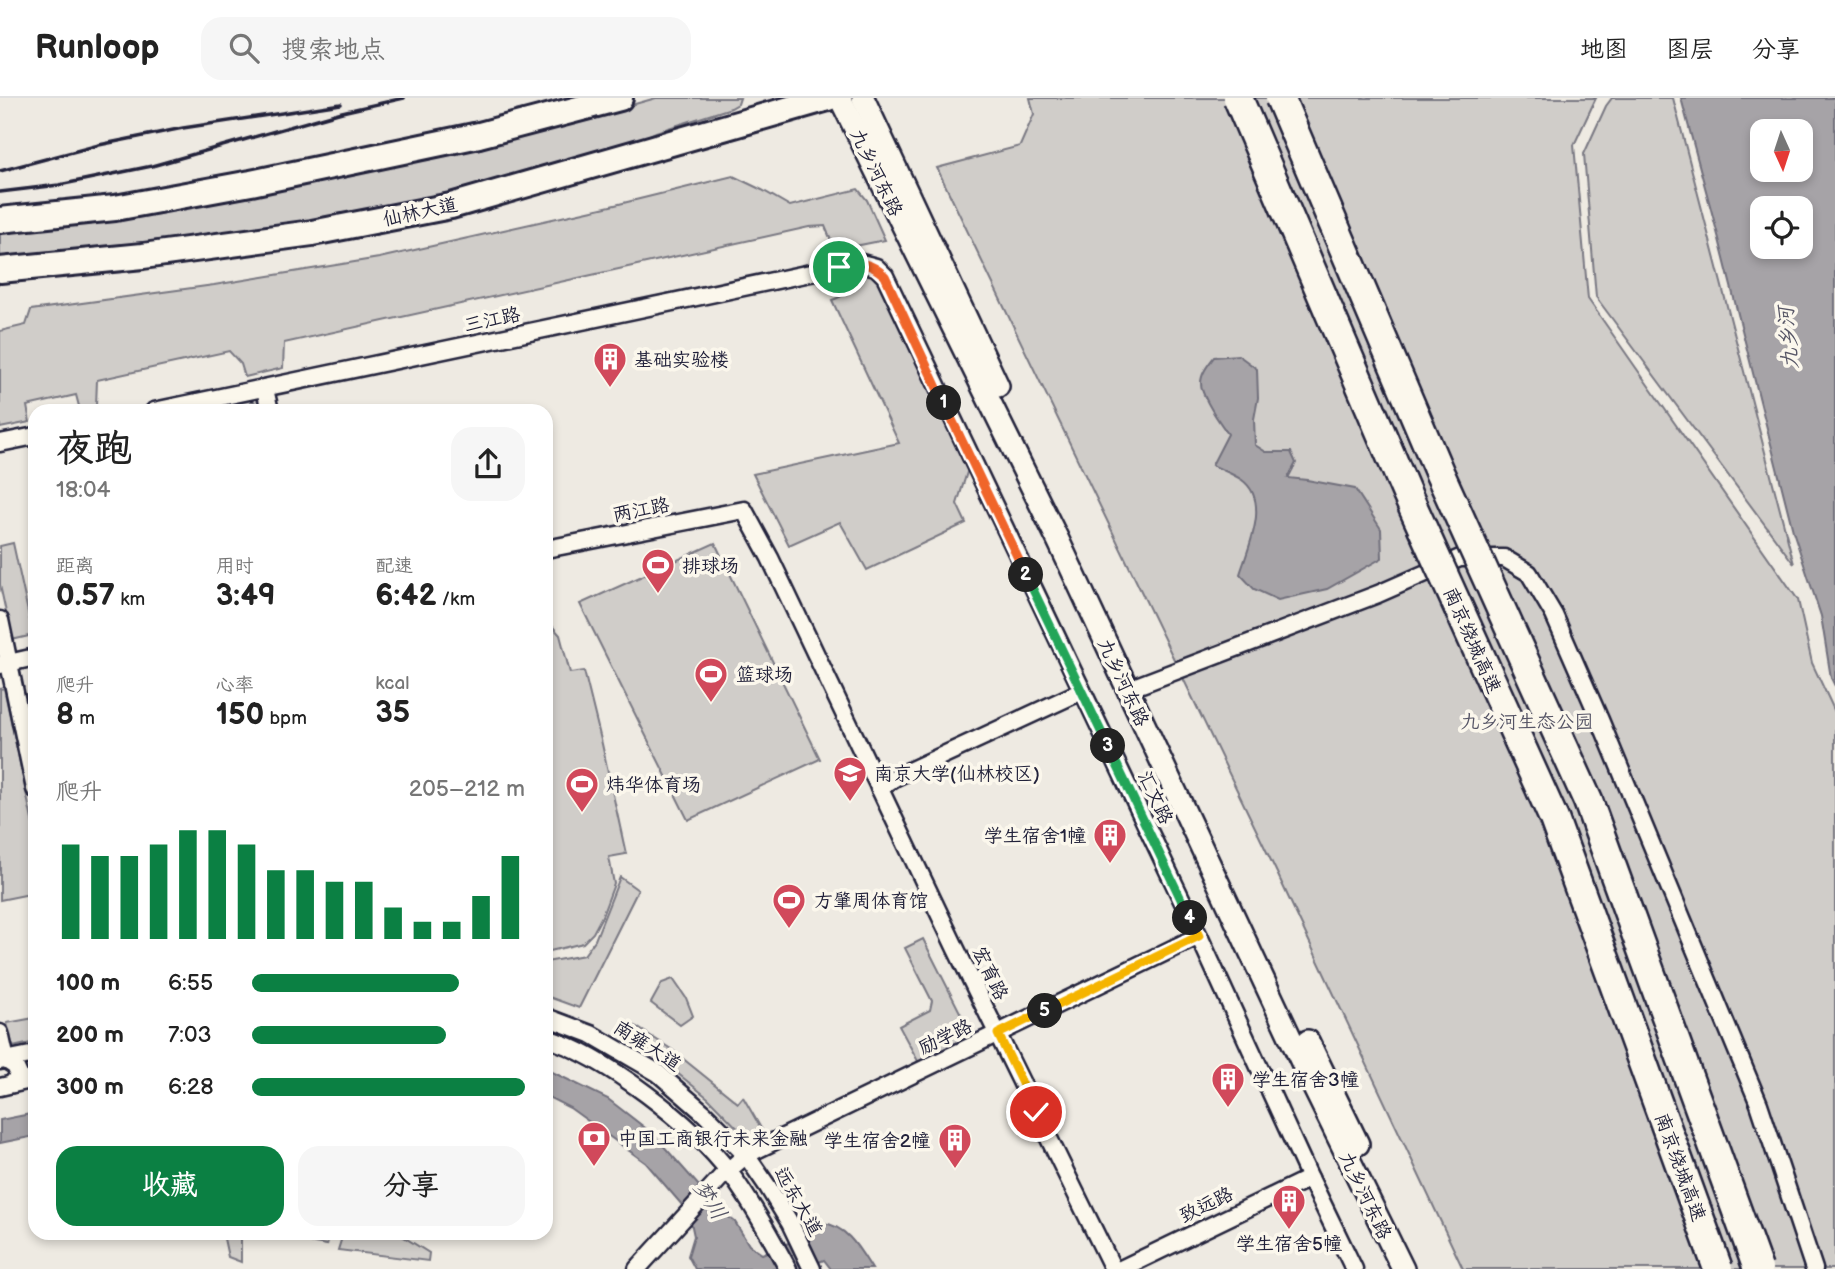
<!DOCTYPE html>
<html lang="zh">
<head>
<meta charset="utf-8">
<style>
  :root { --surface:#fff; --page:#f6f6f6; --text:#222; --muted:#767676; --line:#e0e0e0; --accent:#0b8043 }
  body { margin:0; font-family:"Balsamiq Sans","LXGW WenKai TC",sans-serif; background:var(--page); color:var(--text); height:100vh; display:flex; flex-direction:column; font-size:26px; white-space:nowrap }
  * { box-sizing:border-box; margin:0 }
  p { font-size:23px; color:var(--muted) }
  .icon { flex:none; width:38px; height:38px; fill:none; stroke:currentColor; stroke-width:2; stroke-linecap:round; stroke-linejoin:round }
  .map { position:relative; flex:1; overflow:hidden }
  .drawer { position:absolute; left:28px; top:306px; width:525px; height:836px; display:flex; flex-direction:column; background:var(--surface); border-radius:21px; box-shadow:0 4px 10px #0003 }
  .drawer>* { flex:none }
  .needle { width:46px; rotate:177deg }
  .buttons { position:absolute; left:1750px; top:21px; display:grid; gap:14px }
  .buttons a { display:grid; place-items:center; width:63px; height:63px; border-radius:14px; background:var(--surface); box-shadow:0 4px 10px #0003; font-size:35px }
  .pin { position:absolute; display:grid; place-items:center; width:60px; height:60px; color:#fff; margin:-30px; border:4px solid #fff; border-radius:50%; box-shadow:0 2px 7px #0007 }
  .km { position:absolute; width:35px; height:35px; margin:-18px; border-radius:50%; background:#222; color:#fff; font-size:19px; line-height:35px; text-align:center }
  .round { display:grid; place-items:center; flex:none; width:74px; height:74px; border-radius:21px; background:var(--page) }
  .summary { display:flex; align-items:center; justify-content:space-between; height:119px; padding:0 28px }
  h1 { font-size:38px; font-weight:700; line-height:52px }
  .stats { display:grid; grid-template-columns:repeat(3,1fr); gap:10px; height:119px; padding:7px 28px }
  .stats div { display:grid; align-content:center }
  .stats b { font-size:30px; font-weight:700 }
  .stats small { font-size:19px; font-weight:400 }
  .stats p { font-size:19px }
  .chart { height:196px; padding:14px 28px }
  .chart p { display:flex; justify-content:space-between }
  .chart svg { width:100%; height:126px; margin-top:7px; stroke:var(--accent); stroke-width:6 }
  .cta { display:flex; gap:14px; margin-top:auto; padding:14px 28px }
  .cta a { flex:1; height:80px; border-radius:21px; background:var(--accent); color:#fff; font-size:28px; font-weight:700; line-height:80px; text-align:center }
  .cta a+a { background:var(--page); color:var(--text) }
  ul { padding:0 28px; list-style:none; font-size:23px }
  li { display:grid; grid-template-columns:112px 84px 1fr; align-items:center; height:52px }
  li i { height:18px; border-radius:9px; background:var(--accent) }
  header { display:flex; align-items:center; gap:42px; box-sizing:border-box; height:98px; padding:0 35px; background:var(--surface); border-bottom:2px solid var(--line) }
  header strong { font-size:33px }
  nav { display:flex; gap:38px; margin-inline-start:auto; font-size:24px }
  .search { width:490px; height:63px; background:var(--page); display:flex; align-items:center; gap:18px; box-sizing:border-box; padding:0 24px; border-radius:21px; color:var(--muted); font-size:26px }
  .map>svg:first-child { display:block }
  .green { fill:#d0cdc9; stroke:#797882; stroke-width:2 }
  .water { fill:#a6a3a7; stroke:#716f7c; stroke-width:2; fill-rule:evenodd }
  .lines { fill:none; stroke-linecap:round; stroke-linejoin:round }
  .street-casing { stroke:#22223b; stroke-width:21 }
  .secondary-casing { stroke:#22223b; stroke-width:26 }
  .primary-casing { stroke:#22223b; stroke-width:30 }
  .street { stroke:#fbf7ec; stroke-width:16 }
  .secondary { stroke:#fbf7ec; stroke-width:21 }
  .primary { stroke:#fbf7ec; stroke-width:24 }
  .rail { stroke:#22223b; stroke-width:3.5 }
  .highway-bridge-casing { stroke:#22223b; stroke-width:33; stroke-linecap:butt }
  .highway-bridge { stroke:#fbf7ec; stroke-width:28 }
  .split-1-casing { stroke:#fff; stroke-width:14 }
  .split-2-casing { stroke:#fff; stroke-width:14 }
  .split-3-casing { stroke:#fff; stroke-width:14 }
  .split-4-casing { stroke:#fff; stroke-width:14 }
  .split-5-casing { stroke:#fff; stroke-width:14 }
  .split-6-casing { stroke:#fff; stroke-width:14 }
  .split-1 { stroke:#f0652b; stroke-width:9 }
  .split-2 { stroke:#f0652b; stroke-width:9 }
  .split-3 { stroke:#22a559; stroke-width:9 }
  .split-4 { stroke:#22a559; stroke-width:9 }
  .split-5 { stroke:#f5b400; stroke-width:9 }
  .split-6 { stroke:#f5b400; stroke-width:9 }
  .labels { text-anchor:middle; stroke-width:7; stroke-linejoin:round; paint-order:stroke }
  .street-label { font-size:19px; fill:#22223b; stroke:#fbf7ec }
  .poi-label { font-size:19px; fill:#22223b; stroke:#fbf7ec; text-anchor:start }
  .park-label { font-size:19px; fill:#565566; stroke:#fbf7ec }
  .water-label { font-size:21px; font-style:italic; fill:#575666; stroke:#fbf7ec }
</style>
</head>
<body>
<header>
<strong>Runloop</strong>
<div class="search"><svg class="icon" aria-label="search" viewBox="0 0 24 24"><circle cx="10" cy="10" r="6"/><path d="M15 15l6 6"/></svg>搜索地点</div>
<nav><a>地图</a><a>图层</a><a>分享</a></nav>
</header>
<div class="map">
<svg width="1835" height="1171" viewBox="0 0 1835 1171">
  <rect width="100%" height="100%" fill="#eeeae2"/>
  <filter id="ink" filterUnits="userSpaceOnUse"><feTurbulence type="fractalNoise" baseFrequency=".0143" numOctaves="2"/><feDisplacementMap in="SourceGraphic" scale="14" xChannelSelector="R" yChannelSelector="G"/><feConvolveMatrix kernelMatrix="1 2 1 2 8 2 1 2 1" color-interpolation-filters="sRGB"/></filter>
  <g filter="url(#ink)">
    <g class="green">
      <polygon points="656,0 740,0 738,6 731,10 656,34 609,55 485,89 311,124 171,144 0,161 0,133 373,73 596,17"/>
      <polygon points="1030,0 1596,0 1574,47 1588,201 1798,502 1812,565 1835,614 1835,1171 1463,1171 1277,775 937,70 1020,48 1034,16"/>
      <polygon points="1612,0 1673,0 1794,466 1596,199 1584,56 1606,8"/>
      <polygon points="733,78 762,92 790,108 858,91 867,102 885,142 835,152 825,128 809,129 284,245 283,270 245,279 241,266 229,253 97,282 96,308 80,312 76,297 27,308 30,324 0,330 0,233 26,227 31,212 214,187 379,160 615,107"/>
      <path d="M852,172C868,173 874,174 883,188L968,371L957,406L966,425L867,472L840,424L789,447L753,376L899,345L832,202C853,195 842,190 848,174Z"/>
      <polygon points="248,301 256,305 260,313 191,313"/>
      <polygon points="13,445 33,537 12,542 0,487 0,448"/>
      <polygon points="715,445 820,661 688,722 580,506"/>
      <polygon points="546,521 560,537 570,575 584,573 602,646 626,756 609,759 614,786 602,818 593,835 583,845 546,854"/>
      <polygon points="4,590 35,736 35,795 0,802 0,591"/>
      <polygon points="620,779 638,792 579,910 546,898 546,864 584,857 595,842"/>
      <polygon points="923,841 973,940 919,965 899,928 930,912 932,903 905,850"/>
      <polygon points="673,881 686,900 693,918 680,927 651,905 662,885"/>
      <polygon points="34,920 35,944 13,949 7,925"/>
      <polygon points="629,924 671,951 738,1005 743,999 766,1039 752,1045 708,1000 666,966 621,936"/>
      <polygon points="223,1136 241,1136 241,1164 228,1159"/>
      <polygon points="267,1136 330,1136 327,1147 267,1137"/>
      <polygon points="343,1136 399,1136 429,1155 428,1163 338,1152"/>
    </g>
    <g class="water">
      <path d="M1681,0H1835V588L1831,580L1821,518L1793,433L1719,141ZM1801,33V72H1762V33ZM1801,110V149H1762V110Z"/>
      <path d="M1238,257L1257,271L1258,300L1254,321L1255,347L1266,354H1291L1296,365L1288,380L1307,382L1355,391L1381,431L1382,460L1327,491L1278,502L1254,491L1240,476C1248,450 1271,403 1242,382C1233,376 1222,372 1212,367L1228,336C1220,325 1201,299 1201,285C1201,275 1209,266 1214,259Z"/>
      <path d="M546,971L608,1001L653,1036L722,1114L735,1124L749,1147L762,1156L815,1134L822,1125C847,1127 860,1152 872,1171H831L824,1162L802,1171H695L688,1158L694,1138L689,1115L646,1065L570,1010L546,998Z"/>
      <polygon points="35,1015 35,1038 0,1045 0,1022"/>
    </g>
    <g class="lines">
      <defs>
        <g id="street">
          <polyline points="265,291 270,313"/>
          <polyline points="154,313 839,169 861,165 876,169 885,178 1199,838 1310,1080 1354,1171"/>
          <polyline points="0,345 35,338"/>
          <polyline points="546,451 744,412 770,460 956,851 1113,1171"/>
          <polyline points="0,522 35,691"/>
          <polyline points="0,567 35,559"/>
          <polyline points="1139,587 1378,496 1460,460 1504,460 1529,475 1554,517 1600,622 1759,1006 1814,1171"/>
          <polyline points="879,690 896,679 1082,593"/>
          <polyline points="546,919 591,936 658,975 704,1015 746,1057 768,1089 790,1125 812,1171"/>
          <polyline points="0,935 6,962 15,968 19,977 12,986"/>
          <path d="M546,940C605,958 693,1026 730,1075C752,1105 770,1138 788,1171"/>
          <polyline points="0,963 35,956"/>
          <polyline points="0,989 35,981"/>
          <polyline points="637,1171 722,1078 746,1057 1199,838"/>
          <polyline points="1121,1171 1310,1080"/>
        </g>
        <g id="secondary">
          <polyline points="840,0 1058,442 1313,988 1403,1171"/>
          <polyline points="863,0 998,288"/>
          <polyline points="1308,943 1358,1046"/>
        </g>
        <g id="primary">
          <polyline points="0,122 115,110 251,85 479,37 620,0"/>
          <polyline points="0,172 143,158 312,135 451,108 828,0"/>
        </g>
      </defs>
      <use href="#street" class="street-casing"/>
      <use href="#secondary" class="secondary-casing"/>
      <use href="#primary" class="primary-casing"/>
      <use href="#street" class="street"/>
      <use href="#secondary" class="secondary"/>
      <use href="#primary" class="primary"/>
      <g class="rail">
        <polyline points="0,73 99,47 183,30 341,6"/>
        <polyline points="0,94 59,87 152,68 342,14 404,0"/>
      </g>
      <defs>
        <g id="highway-bridge">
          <polyline points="1238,0 1407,396 1554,721 1718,1171"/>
          <polyline points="1280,0 1440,376 1588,703 1758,1171"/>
        </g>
      </defs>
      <use href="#highway-bridge" class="highway-bridge-casing"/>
      <use href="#highway-bridge" class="highway-bridge"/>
    </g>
  </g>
  <g class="lines" filter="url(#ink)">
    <defs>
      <path id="split-1" d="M839,169C860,165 868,162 885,178L944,305"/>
      <polyline id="split-2" points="944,305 1026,477"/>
      <polyline id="split-3" points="1026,477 1108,648"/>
      <polyline id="split-4" points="1108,648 1190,820"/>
      <polyline id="split-5" points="1045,913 1199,838 1190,820"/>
      <polyline id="split-6" points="1036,1014 998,936 1045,913"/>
    </defs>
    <use href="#split-1" class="split-1-casing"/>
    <use href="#split-2" class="split-2-casing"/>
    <use href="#split-3" class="split-3-casing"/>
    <use href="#split-4" class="split-4-casing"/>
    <use href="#split-5" class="split-5-casing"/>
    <use href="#split-6" class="split-6-casing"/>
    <use href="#split-1" class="split-1"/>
    <use href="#split-2" class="split-2"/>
    <use href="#split-3" class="split-3"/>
    <use href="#split-4" class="split-4"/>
    <use href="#split-5" class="split-5"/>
    <use href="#split-6" class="split-6"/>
  </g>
  <defs>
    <symbol id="building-pin" viewBox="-11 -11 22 30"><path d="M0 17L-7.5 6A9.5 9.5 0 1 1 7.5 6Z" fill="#d1495b" stroke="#fbf7ec"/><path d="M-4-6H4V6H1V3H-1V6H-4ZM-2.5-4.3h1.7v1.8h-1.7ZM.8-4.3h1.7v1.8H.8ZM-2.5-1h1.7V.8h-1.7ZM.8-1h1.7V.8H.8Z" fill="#fff"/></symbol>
    <symbol id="stadium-pin" viewBox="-11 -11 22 30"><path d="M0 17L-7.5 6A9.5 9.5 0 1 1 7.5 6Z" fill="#d1495b" stroke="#fbf7ec"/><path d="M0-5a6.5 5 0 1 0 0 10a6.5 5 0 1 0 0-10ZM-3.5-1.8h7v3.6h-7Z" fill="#fff"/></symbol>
    <symbol id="university-pin" viewBox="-11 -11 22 30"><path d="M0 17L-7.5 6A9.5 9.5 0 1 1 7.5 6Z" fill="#d1495b" stroke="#fbf7ec"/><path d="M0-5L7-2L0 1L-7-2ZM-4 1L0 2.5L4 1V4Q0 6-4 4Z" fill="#fff"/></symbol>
    <symbol id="bank-pin" viewBox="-11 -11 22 30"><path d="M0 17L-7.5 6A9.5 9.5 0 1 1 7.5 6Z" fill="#d1495b" stroke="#fbf7ec"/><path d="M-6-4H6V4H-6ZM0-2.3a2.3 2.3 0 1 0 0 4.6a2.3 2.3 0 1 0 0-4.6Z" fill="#fff"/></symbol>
  </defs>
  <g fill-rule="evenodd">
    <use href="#building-pin" x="591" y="242" width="38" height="52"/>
    <use href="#stadium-pin" x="639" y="448" width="38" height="52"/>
    <use href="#stadium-pin" x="692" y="557" width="38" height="52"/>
    <use href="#university-pin" x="831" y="656" width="38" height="52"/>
    <use href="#stadium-pin" x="563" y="667" width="38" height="52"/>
    <use href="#building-pin" x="1091" y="718" width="38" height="52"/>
    <use href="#stadium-pin" x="770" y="783" width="38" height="52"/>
    <use href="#building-pin" x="1209" y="962" width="38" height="52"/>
    <use href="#bank-pin" x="575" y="1021" width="38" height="52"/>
    <use href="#building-pin" x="936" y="1023" width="38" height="52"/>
    <use href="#building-pin" x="1270" y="1084" width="38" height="52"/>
  </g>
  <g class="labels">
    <g class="street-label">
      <text transform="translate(877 74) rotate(64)" y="7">九乡河东路</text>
      <text transform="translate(420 113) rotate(-12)" y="7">仙林大道</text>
      <text transform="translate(492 221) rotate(-12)" y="7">三江路</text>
      <text transform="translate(641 411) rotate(-11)" y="7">两江路</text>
      <text transform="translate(1473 542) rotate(66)" y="7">南京绕城高速</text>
      <text transform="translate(1124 584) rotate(65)" y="7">九乡河东路</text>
      <text transform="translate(1156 699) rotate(65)" y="7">汇文路</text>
      <text transform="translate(991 875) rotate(64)" y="7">宏育路</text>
      <text transform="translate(945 938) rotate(-26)" y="7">励学路</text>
      <text transform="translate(648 947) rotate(33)" y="7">南雍大道</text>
      <text transform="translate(1681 1069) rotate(70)" y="7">南京绕城高速</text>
      <text transform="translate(1366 1097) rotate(64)" y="7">九乡河东路</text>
      <text transform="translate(799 1103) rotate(60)" y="7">远东大道</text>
      <text transform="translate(1206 1106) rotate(-26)" y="7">致远路</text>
    </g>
    <g class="poi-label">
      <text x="634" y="268">基础实验楼</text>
      <text x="682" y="474">排球场</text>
      <text x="736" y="583">篮球场</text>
      <text x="874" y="682">南京大学(仙林校区)</text>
      <text x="606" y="693">炜华体育场</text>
      <text x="1086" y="744" text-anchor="end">学生宿舍1幢</text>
      <text x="814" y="809">方肇周体育馆</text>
      <text x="1252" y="988">学生宿舍3幢</text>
      <text x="618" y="1047">中国工商银行未来金融</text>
      <text x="930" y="1049" text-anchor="end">学生宿舍2幢</text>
      <text x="1289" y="1152" text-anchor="middle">学生宿舍5幢</text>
    </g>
    <g class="park-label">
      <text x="1527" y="630">九乡河生态公园</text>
    </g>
    <g class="water-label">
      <text transform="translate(1788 240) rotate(-95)" y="7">九乡河</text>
      <text transform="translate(710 1102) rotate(58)" y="7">梦川</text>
    </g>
  </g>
</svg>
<div class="buttons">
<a><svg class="needle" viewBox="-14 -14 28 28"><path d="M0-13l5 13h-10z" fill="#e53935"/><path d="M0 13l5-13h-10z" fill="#767676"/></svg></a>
<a><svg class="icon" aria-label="locate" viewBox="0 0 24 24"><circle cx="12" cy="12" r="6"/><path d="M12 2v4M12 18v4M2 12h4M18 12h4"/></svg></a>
</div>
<div class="pin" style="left:839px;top:169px;background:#1e9e55"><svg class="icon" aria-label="arrive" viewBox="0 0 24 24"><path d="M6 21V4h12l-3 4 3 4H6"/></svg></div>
<div class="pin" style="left:1036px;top:1014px;background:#d93025"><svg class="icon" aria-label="check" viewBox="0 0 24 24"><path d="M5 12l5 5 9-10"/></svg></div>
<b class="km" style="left:944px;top:305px">1</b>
<b class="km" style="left:1026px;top:477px">2</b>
<b class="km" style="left:1108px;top:648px">3</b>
<b class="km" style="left:1190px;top:820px">4</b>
<b class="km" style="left:1045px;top:913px">5</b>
<section class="drawer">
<div class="summary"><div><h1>夜跑</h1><p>18:04</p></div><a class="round"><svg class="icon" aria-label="share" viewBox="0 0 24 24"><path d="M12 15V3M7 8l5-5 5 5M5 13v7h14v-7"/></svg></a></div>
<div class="stats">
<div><p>距离</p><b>0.57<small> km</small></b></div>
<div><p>用时</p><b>3:49</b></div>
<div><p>配速</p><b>6:42<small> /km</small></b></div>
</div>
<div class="stats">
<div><p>爬升</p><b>8<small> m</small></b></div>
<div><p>心率</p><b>150<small> bpm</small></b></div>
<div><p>kcal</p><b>35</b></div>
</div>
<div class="chart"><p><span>爬升</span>205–212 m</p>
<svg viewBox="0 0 160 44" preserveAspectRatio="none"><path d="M5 44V11M15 44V15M25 44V15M35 44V11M45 44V6M55 44V6M65 44V11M75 44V20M85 44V20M95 44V24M105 44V24M115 44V33M125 44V38M135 44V38M145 44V29M155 44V15"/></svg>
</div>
<ul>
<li><b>100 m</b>6:55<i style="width:76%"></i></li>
<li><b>200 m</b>7:03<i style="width:71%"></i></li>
<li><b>300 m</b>6:28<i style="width:100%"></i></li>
</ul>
<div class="cta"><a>收藏</a><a>分享</a></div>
</section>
</div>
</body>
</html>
